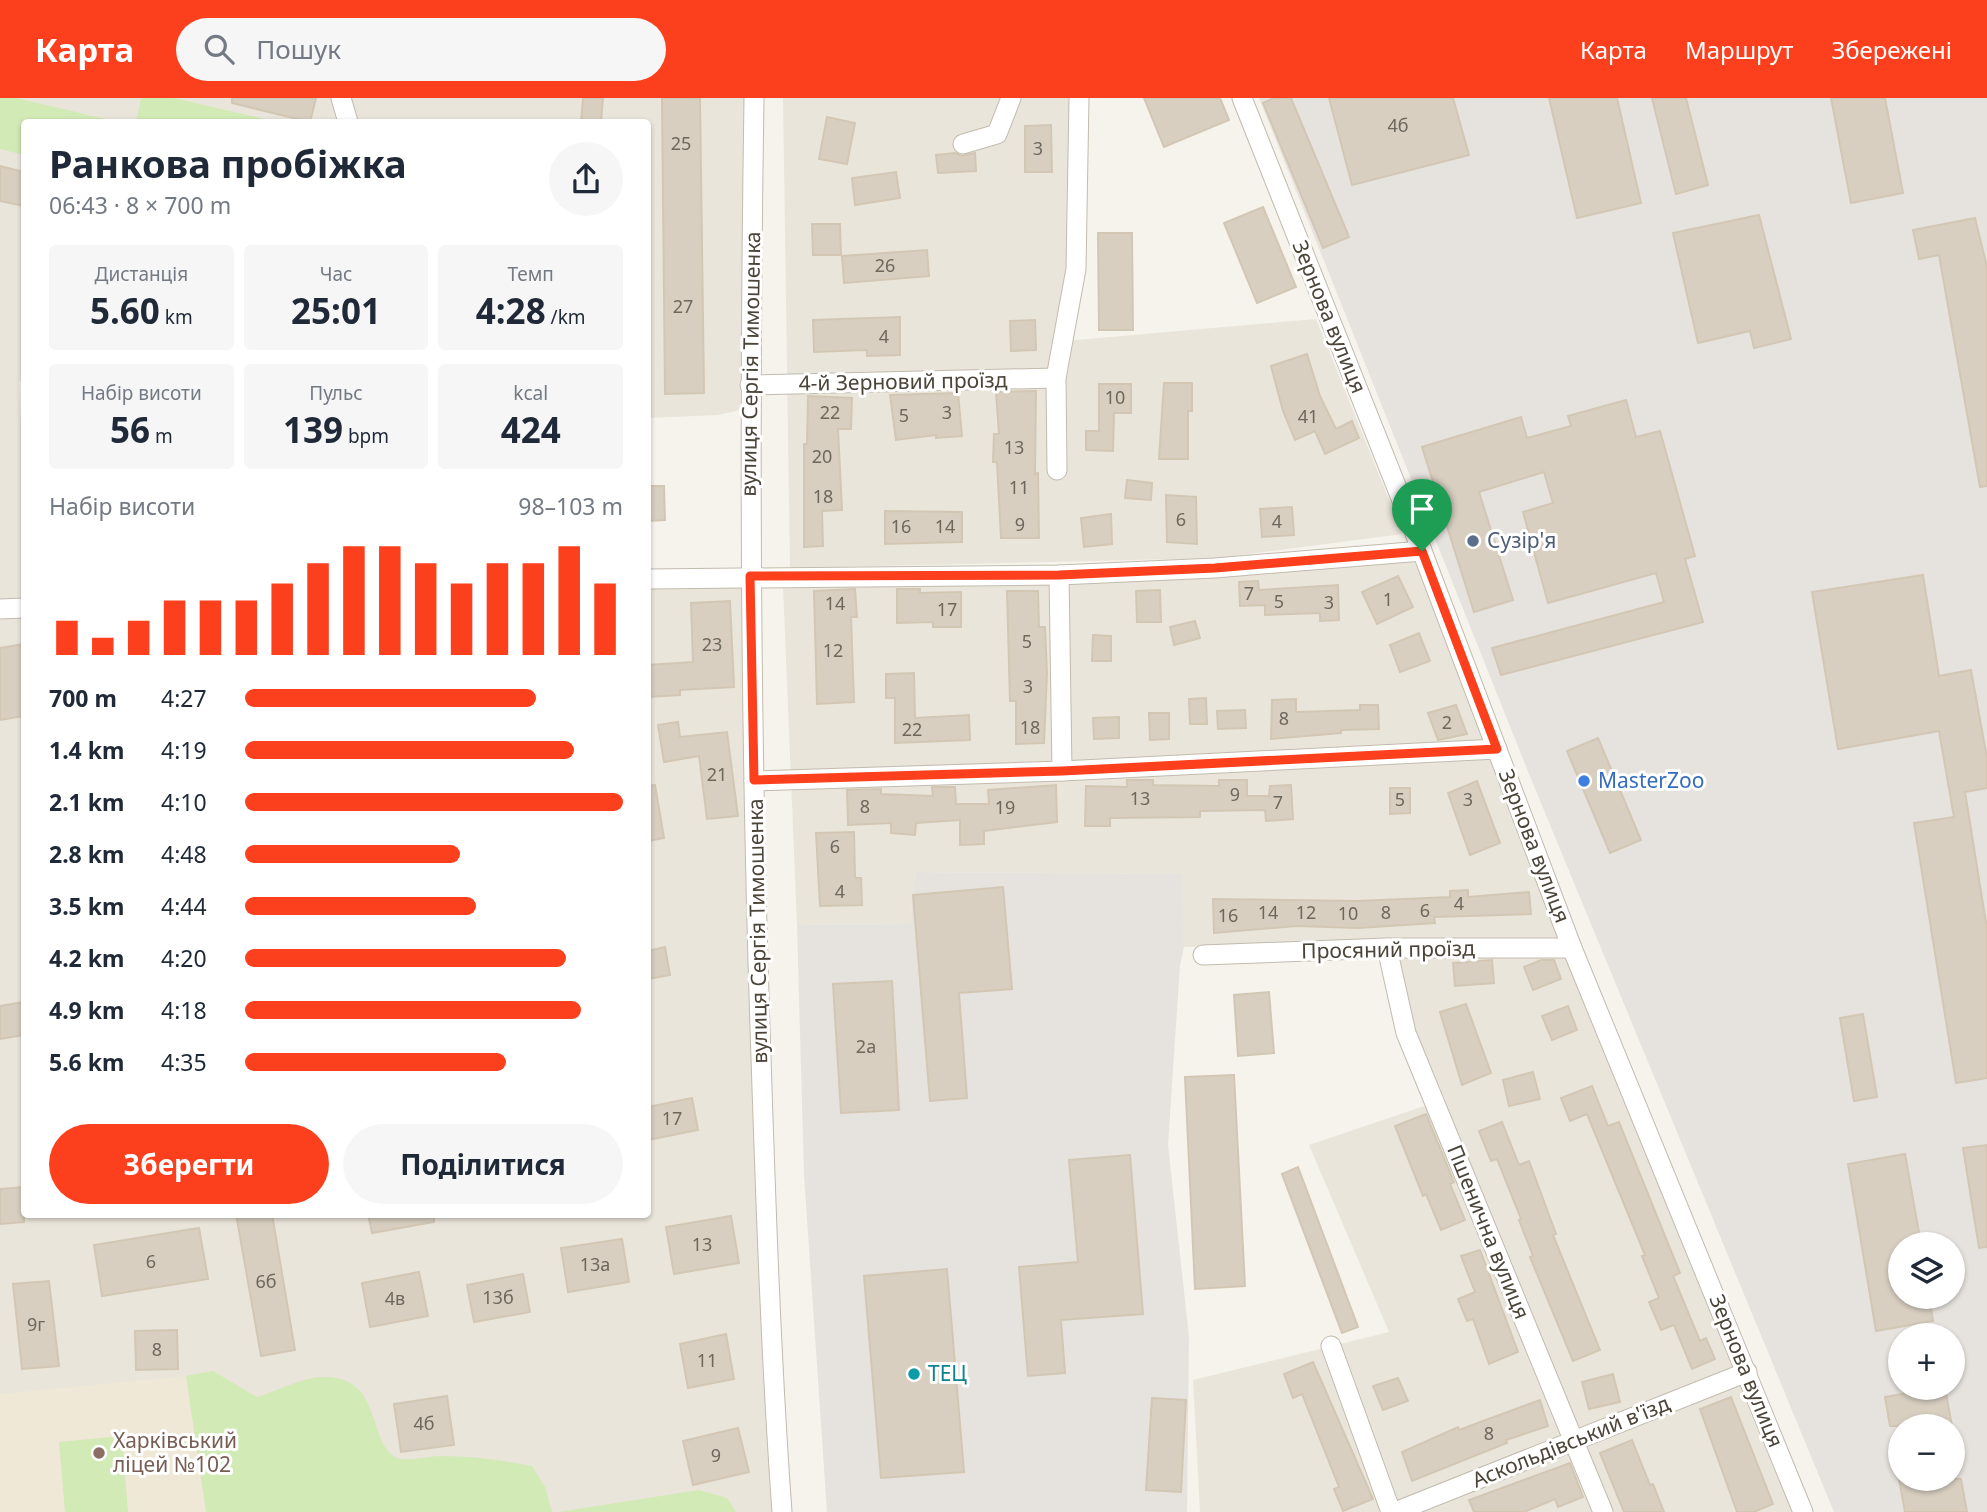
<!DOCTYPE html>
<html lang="uk">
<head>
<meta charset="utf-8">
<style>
  :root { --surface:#fff; --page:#f6f6f7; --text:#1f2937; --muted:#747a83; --accent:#fc3f1d }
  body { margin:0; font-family:"Noto Sans",sans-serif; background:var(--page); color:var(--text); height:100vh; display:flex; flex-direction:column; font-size:26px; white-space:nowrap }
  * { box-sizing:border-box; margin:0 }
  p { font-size:23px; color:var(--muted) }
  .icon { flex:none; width:38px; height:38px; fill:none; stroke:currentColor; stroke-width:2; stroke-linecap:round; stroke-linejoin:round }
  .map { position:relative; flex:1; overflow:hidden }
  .panel { position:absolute; left:21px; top:21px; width:630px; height:1099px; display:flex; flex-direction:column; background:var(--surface); border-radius:7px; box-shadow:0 2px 5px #0004 }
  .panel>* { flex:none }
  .buttons { position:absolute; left:1888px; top:1134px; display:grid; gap:14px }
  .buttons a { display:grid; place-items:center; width:77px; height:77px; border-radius:50%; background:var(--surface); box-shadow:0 2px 5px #0004; font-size:35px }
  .pin { position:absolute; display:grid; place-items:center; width:60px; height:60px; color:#fff; margin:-72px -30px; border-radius:50% 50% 50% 0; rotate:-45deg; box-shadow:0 0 7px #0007 }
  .pin .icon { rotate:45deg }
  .round { display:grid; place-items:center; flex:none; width:74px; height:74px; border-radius:37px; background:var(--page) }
  .overview { display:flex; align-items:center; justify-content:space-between; height:119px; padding:0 28px }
  h1 { font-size:38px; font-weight:700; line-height:52px }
  .stats { display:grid; grid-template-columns:repeat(3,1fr); gap:10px; height:119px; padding:7px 28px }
  .stats div { display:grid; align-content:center; border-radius:7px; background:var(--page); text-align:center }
  .stats b { font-size:35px; font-weight:700 }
  .stats small { font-size:19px; font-weight:400 }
  .stats p { font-size:19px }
  .chart { height:196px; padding:14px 28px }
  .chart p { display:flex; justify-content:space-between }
  .chart svg { width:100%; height:126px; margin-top:7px; stroke:var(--accent); stroke-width:6 }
  .cta { display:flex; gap:14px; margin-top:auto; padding:14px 28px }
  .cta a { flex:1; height:80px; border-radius:42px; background:var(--accent); color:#fff; font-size:28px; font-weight:700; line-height:80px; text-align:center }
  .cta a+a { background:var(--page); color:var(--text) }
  ul { padding:0 28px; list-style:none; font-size:23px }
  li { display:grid; grid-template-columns:112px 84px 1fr; align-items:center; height:52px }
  li i { height:18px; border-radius:9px; background:var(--accent) }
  header { display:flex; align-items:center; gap:42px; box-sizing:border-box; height:98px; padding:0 35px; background:var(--accent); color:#fff }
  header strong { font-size:33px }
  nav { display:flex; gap:38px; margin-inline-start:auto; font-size:24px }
  .search { width:490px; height:63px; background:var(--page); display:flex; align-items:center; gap:18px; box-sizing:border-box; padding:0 24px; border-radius:38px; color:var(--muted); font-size:26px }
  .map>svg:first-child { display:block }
  .residential { fill:#eae5da }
  .industrial { fill:#e6e2dd; fill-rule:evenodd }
  .education { fill:#efe8d6 }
  .green { fill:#d2eab5 }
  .building { fill:#d8cfc1; stroke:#d3c7b4; stroke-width:2 }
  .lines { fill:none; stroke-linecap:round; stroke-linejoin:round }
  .minor-casing { stroke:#c2bbae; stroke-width:21 }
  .minor { stroke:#fff; stroke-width:19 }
  .route-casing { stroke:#fff; stroke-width:14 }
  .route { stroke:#fc3f1d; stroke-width:9 }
  .service-dot { fill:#5c6f8a; stroke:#fff; stroke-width:2.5 }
  .shop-dot { fill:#3f7fe0; stroke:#fff; stroke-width:2.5 }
  .culture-dot { fill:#0f9aa8; stroke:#fff; stroke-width:2.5 }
  .education-dot { fill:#8d6e63; stroke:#fff; stroke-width:2.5 }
  .labels { text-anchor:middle; stroke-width:6; stroke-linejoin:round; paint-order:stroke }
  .number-label { font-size:18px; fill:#6e675b }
  .street-label { font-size:21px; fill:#4b4439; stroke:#fff }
  .service-label { font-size:21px; fill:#4e5e75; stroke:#fff; text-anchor:start }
  .shop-label { font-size:21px; fill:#366cbe; stroke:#fff; text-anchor:start }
  .culture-label { font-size:21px; fill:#0d838f; stroke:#fff; text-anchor:start }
  .education-label { font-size:21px; fill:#785e54; stroke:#fff; text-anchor:start }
</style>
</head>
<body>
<header>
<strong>Карта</strong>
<div class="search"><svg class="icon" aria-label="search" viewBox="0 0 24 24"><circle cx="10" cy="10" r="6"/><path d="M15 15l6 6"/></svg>Пошук</div>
<nav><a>Карта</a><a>Маршрут</a><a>Збережені</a></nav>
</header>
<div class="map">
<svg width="1987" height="1414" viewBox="0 0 1987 1414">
  <rect width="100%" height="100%" fill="#f6f3ec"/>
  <g class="residential">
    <polygon points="0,0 747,0 740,312 718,317 648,320 648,24 24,24 24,282 19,283 24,391 24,505 0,506"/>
    <polygon points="783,0 1072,0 1067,173 1054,244 1316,221 1403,436 1219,460 790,470"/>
    <polygon points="1414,462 1793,1414 1200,1414 1193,1282 1389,1234 1309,1047 1445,1001 1414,930 1395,845 1184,849 1181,776 915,774 910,826 797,827 783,488"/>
    <polygon points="742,483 791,1414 0,1414 0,520 24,519 24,1116 648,1116 648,488"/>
  </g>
  <g class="industrial">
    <path d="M1259,0H1987V1414H1834L1529,676ZM1900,1146H1953V1199H1900ZM1900,1237H1953V1290H1900ZM1900,1328H1953V1381H1900Z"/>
    <polygon points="915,774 1182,776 1184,849 1180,867 1168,1047 1189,1239 1187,1414 827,1414 804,1077 797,827 910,826"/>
  </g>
  <polygon class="education" points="186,1278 206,1414 0,1414 0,1296"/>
  <g class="green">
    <polygon points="0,0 16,0 119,24 24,24 24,57 0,51"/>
    <polygon points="141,0 174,0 278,24 136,24"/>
    <path d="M213,1273L257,1299C278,1293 303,1279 324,1279C384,1278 367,1349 398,1360C409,1364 428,1358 440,1358C471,1358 502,1362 532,1368L545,1389L552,1414H206L186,1278Z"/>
    <polygon points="122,1338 128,1414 65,1414 59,1344"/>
    <polygon points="699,1392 727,1400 736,1414 558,1414"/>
  </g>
  <g class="building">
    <polygon points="232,0 316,0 310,24 232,5"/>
    <polygon points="583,0 603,0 601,24 581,24"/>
    <polygon points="662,0 700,0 704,295 665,296"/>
    <polygon points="1144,0 1220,0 1229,22 1164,49"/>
    <polygon points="1274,0 1291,0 1349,139 1323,150 1263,5"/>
    <polygon points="1329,0 1453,0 1469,57 1352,87"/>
    <polygon points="1549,0 1617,0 1641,105 1577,120"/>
    <polygon points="1652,0 1686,0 1708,87 1676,96"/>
    <polygon points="1831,0 1885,0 1903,95 1851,105"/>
    <polygon points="827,19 855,25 847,66 819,61"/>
    <polygon points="1051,27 1052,74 1025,74 1025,28"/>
    <polygon points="955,55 961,58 975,55 976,73 938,75 936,57"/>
    <polygon points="0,68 24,74 24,108 0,103"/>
    <polygon points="896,74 900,100 855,107 852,80"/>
    <polygon points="1263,109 1296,189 1257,205 1224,125"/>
    <polygon points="1759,117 1791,241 1754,250 1750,233 1698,245 1673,135"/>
    <polygon points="1975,120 1987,169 1987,388 1980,389 1939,157 1919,161 1913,132"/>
    <polygon points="812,126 840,126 841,157 813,157"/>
    <polygon points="1098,135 1132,135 1133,232 1099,232"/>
    <polygon points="927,152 929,178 844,185 842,158"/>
    <polygon points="900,219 900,257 867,258 867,252 814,254 813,222"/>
    <polygon points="1035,222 1036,252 1011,253 1010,223"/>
    <polygon points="1307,256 1320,298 1336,331 1352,323 1359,340 1325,356 1315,333 1295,342 1283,313 1271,268"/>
    <polygon points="1164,285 1192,285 1192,313 1188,313 1188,361 1159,361"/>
    <polygon points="1099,286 1131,286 1131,315 1114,315 1113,353 1086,352 1086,333 1099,333"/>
    <polygon points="1036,293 1035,376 1038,375 1039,440 1001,440 997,364 993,364 994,336 999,336 996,294"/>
    <polygon points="958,295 962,338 936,340 936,337 896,342 890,297"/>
    <polygon points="808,298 852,300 851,331 838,331 842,412 822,413 823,448 804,449 804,346 807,346"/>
    <polygon points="1626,302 1636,339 1660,333 1695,458 1685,461 1703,524 1501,577 1492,550 1664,504 1656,475 1548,505 1523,414 1553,405 1544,374 1479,394 1513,502 1474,514 1422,349 1521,319 1527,340 1571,328 1568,318"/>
    <polygon points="1127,382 1152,385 1151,402 1125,400"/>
    <polygon points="648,388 664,388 665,422 648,423"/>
    <polygon points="1166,397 1196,399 1197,446 1167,444"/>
    <polygon points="1292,409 1294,437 1262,439 1260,411"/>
    <polygon points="885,413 962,414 962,444 885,446"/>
    <polygon points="1111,416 1112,446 1084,449 1081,420"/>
    <polygon points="1923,477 1939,578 1971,572 1987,660 1987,690 1965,694 1987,831 1987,980 1956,985 1914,725 1954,719 1939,633 1838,651 1812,494"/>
    <polygon points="1398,478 1413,509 1377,526 1362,494"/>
    <polygon points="1258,483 1259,492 1338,487 1339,522 1320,523 1320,515 1265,517 1265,507 1240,508 1239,484"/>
    <polygon points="855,491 857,519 851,519 854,604 817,606 814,493"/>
    <polygon points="897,491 920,491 920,495 961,494 961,529 933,529 933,524 897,525"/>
    <polygon points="1160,492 1161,524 1137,524 1136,493"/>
    <polygon points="1007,493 1038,493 1039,529 1045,529 1047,575 1044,645 1016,646 1016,603 1010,603"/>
    <polygon points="730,503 734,589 680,592 680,597 648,599 648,567 693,564 691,505"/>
    <polygon points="1195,523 1200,540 1174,547 1170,529"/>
    <polygon points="1419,535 1430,563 1400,574 1390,547"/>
    <polygon points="1093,537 1111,538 1111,563 1092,563"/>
    <polygon points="24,546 24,618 0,622 0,550"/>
    <polygon points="914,575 915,620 969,617 970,642 895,645 895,600 886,600 886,576"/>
    <polygon points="1206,600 1207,626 1190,626 1189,601"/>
    <polygon points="1296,601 1296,614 1360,612 1360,607 1378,607 1379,631 1341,632 1341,635 1271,641 1272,602"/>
    <polygon points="1456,607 1467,636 1438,642 1428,615"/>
    <polygon points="1245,612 1246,630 1218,631 1217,613"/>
    <polygon points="1149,615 1169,615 1169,641 1150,642"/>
    <polygon points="1119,619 1119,640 1094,641 1093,620"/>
    <polygon points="678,624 680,639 727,634 738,718 707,721 699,658 664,664 658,627"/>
    <polygon points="1598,640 1641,742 1610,755 1567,653"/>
    <polygon points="1127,682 1153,682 1153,687 1219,688 1219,682 1247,682 1247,698 1269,698 1270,688 1291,687 1293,721 1266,723 1265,712 1200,713 1200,719 1110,720 1110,728 1085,728 1086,688 1127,689"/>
    <polygon points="1477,683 1500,745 1470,757 1448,695"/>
    <polygon points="655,687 664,740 648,743 648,688"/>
    <polygon points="1056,687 1057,724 984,733 984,746 960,747 960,722 916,725 915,737 891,735 891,725 848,727 847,692 881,691 881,696 933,698 932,689 955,689 956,706 989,706 988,692"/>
    <polygon points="1390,690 1410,690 1410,715 1390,716"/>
    <polygon points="854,734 855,780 861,780 862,807 820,808 816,735"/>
    <polygon points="1003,789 1012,891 959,895 967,1000 930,1003 913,797"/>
    <polygon points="1468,792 1468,799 1529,794 1531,816 1434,819 1435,825 1358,830 1297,828 1214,835 1213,801 1357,803 1450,799 1450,793"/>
    <polygon points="665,849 670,877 648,881 648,853"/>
    <polygon points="1492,862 1494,885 1455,888 1453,865"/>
    <polygon points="1541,862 1554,862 1561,881 1533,892 1524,869"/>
    <polygon points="892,883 899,1012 841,1015 833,886"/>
    <polygon points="1269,894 1274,955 1238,958 1234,897"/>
    <polygon points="24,904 24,937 0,941 0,908"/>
    <polygon points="1466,906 1491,975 1462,987 1440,914"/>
    <polygon points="1568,908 1577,932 1552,942 1542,918"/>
    <polygon points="1863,916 1877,999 1854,1003 1840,920"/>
    <polygon points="1533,974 1540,1001 1509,1008 1503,982"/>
    <polygon points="1234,977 1245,1188 1195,1191 1185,979"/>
    <polygon points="1592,988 1608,1028 1619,1024 1680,1175 1673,1178 1700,1243 1706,1240 1715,1261 1692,1271 1674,1227 1661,1232 1649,1204 1659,1200 1642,1158 1645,1157 1587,1016 1570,1023 1561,1000"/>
    <polygon points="692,1000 698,1032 648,1042 648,1009"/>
    <polygon points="1426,1016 1454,1084 1450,1086 1465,1122 1441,1132 1426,1096 1423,1098 1395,1028"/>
    <polygon points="1502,1024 1519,1067 1529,1063 1556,1136 1553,1137 1600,1252 1573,1263 1530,1159 1533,1158 1519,1122 1521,1121 1497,1061 1491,1063 1479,1033"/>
    <polygon points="1987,1047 1987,1149 1979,1150 1963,1050"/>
    <polygon points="1905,1056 1921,1146 1900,1146 1900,1199 1929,1199 1933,1223 1876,1233 1848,1066"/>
    <polygon points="1130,1057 1143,1216 1061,1222 1065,1275 1028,1278 1019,1169 1078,1164 1069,1062"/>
    <polygon points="1298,1069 1358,1229 1342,1235 1282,1076"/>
    <polygon points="24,1089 24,1124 0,1126 0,1091"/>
    <polygon points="236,1116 272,1116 295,1252 261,1258"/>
    <polygon points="368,1116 434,1116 434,1124 372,1135"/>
    <polygon points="731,1118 739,1165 674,1176 666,1129"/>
    <polygon points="199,1130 208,1181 102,1198 94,1147"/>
    <polygon points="622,1141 629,1184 568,1194 561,1150"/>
    <polygon points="1480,1152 1518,1254 1489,1266 1473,1221 1467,1223 1458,1201 1475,1194 1461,1158"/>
    <polygon points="947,1171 964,1374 881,1380 864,1178"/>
    <polygon points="419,1174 428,1218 370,1229 362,1185"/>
    <polygon points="523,1176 530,1214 474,1224 467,1187"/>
    <polygon points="49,1183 59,1268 22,1271 13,1186"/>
    <polygon points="177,1232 178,1271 136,1272 135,1233"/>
    <polygon points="726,1236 734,1281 688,1290 680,1246"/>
    <polygon points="1313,1264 1373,1401 1343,1413 1334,1391 1339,1389 1302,1296 1293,1300 1284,1276"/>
    <polygon points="1613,1276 1620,1304 1589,1311 1582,1284"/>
    <polygon points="1398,1280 1408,1303 1383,1312 1373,1288"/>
    <polygon points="1936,1290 1945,1290 1952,1328 1890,1328 1885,1299"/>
    <polygon points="447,1298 454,1347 401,1354 394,1306"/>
    <polygon points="1731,1299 1773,1406 1754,1414 1737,1414 1700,1311"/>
    <polygon points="1152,1300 1186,1302 1181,1394 1146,1392"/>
    <polygon points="1540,1302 1548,1328 1506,1342 1507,1345 1412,1383 1402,1354 1458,1329 1459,1332"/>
    <polygon points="738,1330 749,1374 693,1387 683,1343"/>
    <polygon points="1632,1342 1650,1387 1653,1386 1664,1414 1624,1414 1600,1355"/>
    <polygon points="1570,1365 1583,1399 1558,1409 1555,1401 1524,1414 1474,1414 1469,1402"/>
    <polygon points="1899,1381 1961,1381 1967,1414 1905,1414"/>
  </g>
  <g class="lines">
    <defs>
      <g id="minor">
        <polyline points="341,0 348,24"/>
        <path d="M754,0C749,320 750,640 761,960C766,1111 771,1262 782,1414"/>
        <polyline points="1242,0 1422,453 1572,850 1803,1414"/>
        <polyline points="963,46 997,36 1011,0"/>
        <polyline points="750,287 1056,280"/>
        <polyline points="1057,372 1056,280 1076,171 1079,0"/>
        <polyline points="1059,477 1062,673"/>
        <polyline points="648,481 1059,477 1215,470 1422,453"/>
        <polyline points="0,511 24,510"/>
        <polyline points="754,683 1062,673 1497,651"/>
        <polyline points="1387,850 1406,935 1603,1414"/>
        <polyline points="1203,857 1387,850 1572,850"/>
        <polyline points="1331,1248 1391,1414"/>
        <polyline points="1395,1414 1747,1274"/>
      </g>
    </defs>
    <use href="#minor" class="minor-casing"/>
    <use href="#minor" class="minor"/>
  </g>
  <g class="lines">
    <defs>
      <polygon id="route" points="1422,453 1497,651 1062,673 754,682 750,478 1059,477 1215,470"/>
    </defs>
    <use href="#route" class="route-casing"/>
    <use href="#route" class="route"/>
  </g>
  <circle class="service-dot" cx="1473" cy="443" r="7"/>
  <circle class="shop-dot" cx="1584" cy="683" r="7"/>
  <circle class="culture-dot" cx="914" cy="1276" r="7"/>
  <circle class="education-dot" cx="99" cy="1355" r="7"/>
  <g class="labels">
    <g class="number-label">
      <text x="1398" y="34">4б</text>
      <text x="681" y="52">25</text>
      <text x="1038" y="57">3</text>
      <text x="885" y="174">26</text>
      <text x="683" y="215">27</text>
      <text x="884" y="245">4</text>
      <text x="1115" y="306">10</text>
      <text x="830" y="321">22</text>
      <text x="947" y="321">3</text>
      <text x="904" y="324">5</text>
      <text x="1308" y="325">41</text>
      <text x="1014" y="356">13</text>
      <text x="822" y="365">20</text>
      <text x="1019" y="396">11</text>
      <text x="823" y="405">18</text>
      <text x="1181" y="428">6</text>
      <text x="1277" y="430">4</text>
      <text x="1020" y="433">9</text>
      <text x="901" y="435">16</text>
      <text x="945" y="435">14</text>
      <text x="1249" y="502">7</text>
      <text x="1388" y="508">1</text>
      <text x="1279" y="510">5</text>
      <text x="1329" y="511">3</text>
      <text x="835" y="512">14</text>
      <text x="947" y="518">17</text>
      <text x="1027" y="550">5</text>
      <text x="712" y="553">23</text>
      <text x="833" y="559">12</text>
      <text x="1028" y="595">3</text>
      <text x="1284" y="627">8</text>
      <text x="1447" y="631">2</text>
      <text x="1030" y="636">18</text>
      <text x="912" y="638">22</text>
      <text x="717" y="683">21</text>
      <text x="1235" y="703">9</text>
      <text x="1140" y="707">13</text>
      <text x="1400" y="708">5</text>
      <text x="1468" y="708">3</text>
      <text x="1278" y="711">7</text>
      <text x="865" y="715">8</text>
      <text x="1005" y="716">19</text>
      <text x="835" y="755">6</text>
      <text x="840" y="800">4</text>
      <text x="1459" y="812">4</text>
      <text x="1425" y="819">6</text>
      <text x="1268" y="821">14</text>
      <text x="1306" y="821">12</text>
      <text x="1386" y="821">8</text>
      <text x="1348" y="822">10</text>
      <text x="1228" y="824">16</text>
      <text x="866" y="955">2а</text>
      <text x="672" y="1027">17</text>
      <text x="702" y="1153">13</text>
      <text x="151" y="1170">6</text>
      <text x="595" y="1173">13а</text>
      <text x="266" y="1190">6б</text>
      <text x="498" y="1206">13б</text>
      <text x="395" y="1207">4в</text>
      <text x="36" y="1233">9г</text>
      <text x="157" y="1258">8</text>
      <text x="707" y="1269">11</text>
      <text x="424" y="1332">4б</text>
      <text x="1489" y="1342">8</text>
      <text x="716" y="1364">9</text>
    </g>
    <g class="street-label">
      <text transform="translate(1329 219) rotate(68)" y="7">Зернова вулиця</text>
      <text transform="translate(751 266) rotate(-89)" y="7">вулиця Сергія Тимошенка</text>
      <text transform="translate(903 284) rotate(-1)" y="7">4-й Зерновий проїзд</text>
      <text transform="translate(1534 748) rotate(69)" y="7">Зернова вулиця</text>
      <text transform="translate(758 833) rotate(-91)" y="7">вулиця Сергія Тимошенка</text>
      <text transform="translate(1388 852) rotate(-1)" y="7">Просяний проїзд</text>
      <text transform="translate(1488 1134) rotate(68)" y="7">Пшенична вулиця</text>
      <text transform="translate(1746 1273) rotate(68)" y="7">Зернова вулиця</text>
      <text transform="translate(1571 1344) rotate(-22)" y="7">Аскольдівський в'їзд</text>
    </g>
    <g class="service-label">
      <text x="1487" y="450">Сузір'я</text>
    </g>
    <g class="shop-label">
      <text x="1598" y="690">MasterZoo</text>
    </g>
    <g class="culture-label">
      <text x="928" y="1283">ТЕЦ</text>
    </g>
    <g class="education-label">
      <text x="113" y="1350">Харківський<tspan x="113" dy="24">ліцей №102</tspan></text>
    </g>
  </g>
</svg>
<div class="buttons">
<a><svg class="icon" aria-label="layers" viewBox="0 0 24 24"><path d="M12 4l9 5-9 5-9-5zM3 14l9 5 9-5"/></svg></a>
<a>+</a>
<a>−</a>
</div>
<div class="pin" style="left:1422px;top:453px;background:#1e9e55"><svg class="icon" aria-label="arrive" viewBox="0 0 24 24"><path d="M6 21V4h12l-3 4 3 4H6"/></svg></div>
<section class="panel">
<div class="overview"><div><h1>Ранкова пробіжка</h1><p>06:43 · 8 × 700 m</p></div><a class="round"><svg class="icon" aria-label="share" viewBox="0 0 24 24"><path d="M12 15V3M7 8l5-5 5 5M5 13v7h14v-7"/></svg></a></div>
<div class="stats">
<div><p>Дистанція</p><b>5.60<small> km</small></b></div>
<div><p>Час</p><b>25:01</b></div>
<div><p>Темп</p><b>4:28<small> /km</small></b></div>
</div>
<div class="stats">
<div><p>Набір висоти</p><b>56<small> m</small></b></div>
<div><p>Пульс</p><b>139<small> bpm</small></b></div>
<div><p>kcal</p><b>424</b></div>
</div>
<div class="chart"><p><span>Набір висоти</span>98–103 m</p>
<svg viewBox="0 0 160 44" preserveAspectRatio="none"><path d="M5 44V32M15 44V38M25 44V32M35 44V25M45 44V25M55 44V25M65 44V19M75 44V12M85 44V6M95 44V6M105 44V12M115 44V19M125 44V12M135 44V12M145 44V6M155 44V19"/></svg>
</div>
<ul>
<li><b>700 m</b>4:27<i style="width:77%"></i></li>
<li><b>1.4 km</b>4:19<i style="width:87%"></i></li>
<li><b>2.1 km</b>4:10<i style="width:100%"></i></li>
<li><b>2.8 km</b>4:48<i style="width:57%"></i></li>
<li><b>3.5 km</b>4:44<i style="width:61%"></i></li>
<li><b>4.2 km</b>4:20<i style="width:85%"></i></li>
<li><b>4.9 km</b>4:18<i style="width:89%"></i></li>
<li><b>5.6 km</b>4:35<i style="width:69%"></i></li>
</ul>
<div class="cta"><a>Зберегти</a><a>Поділитися</a></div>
</section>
</div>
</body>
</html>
